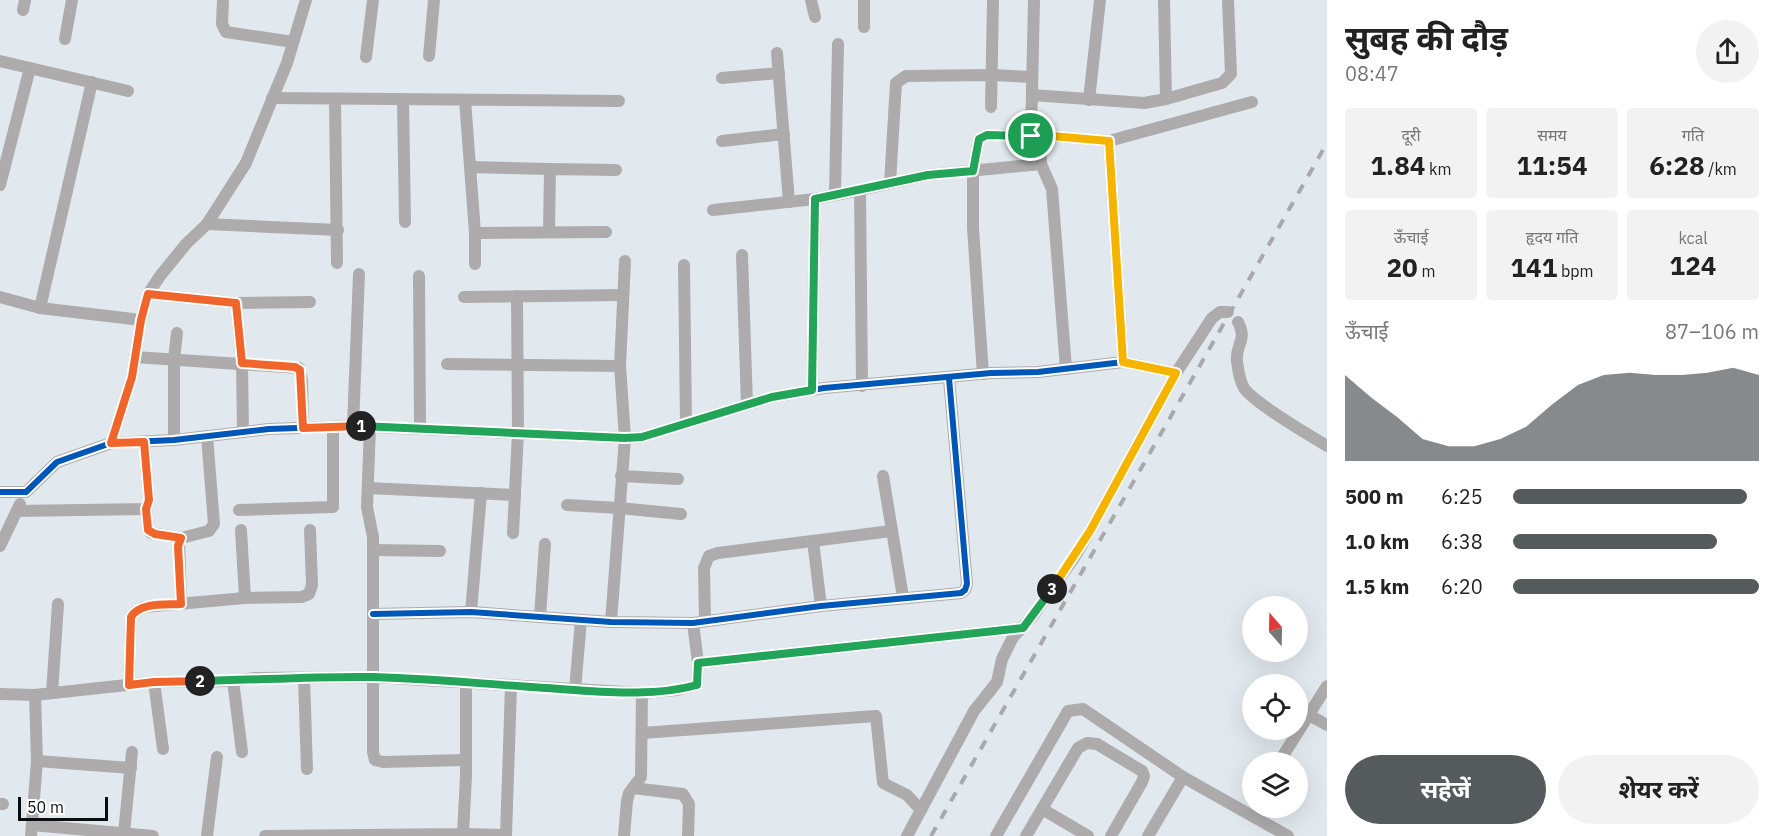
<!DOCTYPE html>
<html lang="hi">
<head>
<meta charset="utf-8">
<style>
  :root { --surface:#fff; --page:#f2f2f2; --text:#222; --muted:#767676; --accent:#555a5d }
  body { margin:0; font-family:"IBM Plex Sans","Noto Sans Devanagari",sans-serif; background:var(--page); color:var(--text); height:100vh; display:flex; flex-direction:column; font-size:22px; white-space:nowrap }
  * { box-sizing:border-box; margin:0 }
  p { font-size:20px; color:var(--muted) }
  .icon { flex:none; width:33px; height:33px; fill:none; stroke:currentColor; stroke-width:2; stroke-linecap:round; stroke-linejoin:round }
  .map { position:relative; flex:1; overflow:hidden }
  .panel { display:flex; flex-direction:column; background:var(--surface); width:450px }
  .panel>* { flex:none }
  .needle { width:39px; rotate:340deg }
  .fabs { position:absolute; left:1242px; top:596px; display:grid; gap:12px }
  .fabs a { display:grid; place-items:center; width:66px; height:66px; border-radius:50%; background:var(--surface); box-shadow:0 6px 24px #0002; font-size:30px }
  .scale { position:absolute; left:18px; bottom:15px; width:90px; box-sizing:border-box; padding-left:6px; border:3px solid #090d0f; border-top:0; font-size:16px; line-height:21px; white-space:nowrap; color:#090d0f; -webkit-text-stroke:4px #fff; paint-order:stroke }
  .pin { position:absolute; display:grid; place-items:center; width:51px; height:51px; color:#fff; margin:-26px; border:3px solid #fff; border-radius:50%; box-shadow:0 2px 6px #0007 }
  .km { position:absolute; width:30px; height:30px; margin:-15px; border-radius:50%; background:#222; color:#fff; font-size:16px; line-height:30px; text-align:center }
  .round { display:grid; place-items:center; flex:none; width:63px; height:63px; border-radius:32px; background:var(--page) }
  .summary { display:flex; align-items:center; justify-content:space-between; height:102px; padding:0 18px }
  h1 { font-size:33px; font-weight:700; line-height:45px }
  .metrics { display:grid; grid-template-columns:repeat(3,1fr); gap:9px; height:102px; padding:6px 18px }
  .metrics div { display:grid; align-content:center; border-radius:6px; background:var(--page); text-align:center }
  .metrics b { font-size:26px; font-weight:700 }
  .metrics small { font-size:16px; font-weight:400 }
  .metrics p { font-size:16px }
  .chart { height:168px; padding:12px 18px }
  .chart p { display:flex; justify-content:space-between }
  .chart svg { width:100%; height:108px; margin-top:6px; fill:var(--accent); opacity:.7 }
  .action { display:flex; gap:12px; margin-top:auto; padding:12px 18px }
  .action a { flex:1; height:69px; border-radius:36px; background:var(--accent); color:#fff; font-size:24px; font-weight:700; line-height:69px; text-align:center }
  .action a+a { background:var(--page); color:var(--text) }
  ul { padding:0 18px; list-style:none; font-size:20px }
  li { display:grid; grid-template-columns:96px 72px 1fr; align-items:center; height:45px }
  li i { height:15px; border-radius:8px; background:var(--accent) }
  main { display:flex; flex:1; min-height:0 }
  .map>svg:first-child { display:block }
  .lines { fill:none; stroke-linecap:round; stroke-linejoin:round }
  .street { stroke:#aeabad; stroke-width:12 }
  .rail { stroke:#a9a9ad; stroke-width:4; stroke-dasharray:10 10; stroke-linecap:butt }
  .cycleway-casing { stroke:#fff; stroke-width:10 }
  .cycleway { stroke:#0057b8; stroke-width:6 }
  .split-1-casing { stroke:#fff; stroke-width:12 }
  .split-2-casing { stroke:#fff; stroke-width:12 }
  .split-3-casing { stroke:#fff; stroke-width:12 }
  .split-4-casing { stroke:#fff; stroke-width:12 }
  .split-1 { stroke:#22a559; stroke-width:8 }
  .split-2 { stroke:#f0652b; stroke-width:8 }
  .split-3 { stroke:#22a559; stroke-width:8 }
  .split-4 { stroke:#f5b400; stroke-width:8 }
</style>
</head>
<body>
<main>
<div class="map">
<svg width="1327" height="836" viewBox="0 0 1327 836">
  <rect width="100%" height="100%" fill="#e2e9ee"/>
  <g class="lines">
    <g class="street">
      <polyline points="223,0 222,24 226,32 293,42"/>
      <polyline points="811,0 815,17"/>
      <polyline points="1164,0 1166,99"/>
      <polyline points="23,10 25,0"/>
      <polyline points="864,27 864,0"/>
      <polyline points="65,39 72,0"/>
      <polyline points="777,53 789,202"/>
      <polyline points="429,56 434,0"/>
      <polyline points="366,57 373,0"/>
      <polyline points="0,61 128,91"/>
      <polyline points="722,78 779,73"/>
      <polyline points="1032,95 1144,103 1166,99 1222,83 1231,74 1228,0"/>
      <polyline points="272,98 619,101"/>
      <polyline points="335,99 337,263"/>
      <polyline points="403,100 405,222"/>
      <polyline points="465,100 475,233 606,232"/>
      <polyline points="1089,100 1100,0"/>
      <polyline points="991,107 993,0"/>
      <polyline points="1031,136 1034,0"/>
      <polyline points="722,141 784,134"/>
      <polyline points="1109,141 1123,362"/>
      <polyline points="1041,164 1052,189 1066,369"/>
      <polyline points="470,167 550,169"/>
      <polyline points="890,183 896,83 906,76 991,75 1032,77"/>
      <polyline points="0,185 30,68"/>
      <polyline points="835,194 838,44"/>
      <polyline points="713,210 815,199"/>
      <polyline points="207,224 338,230"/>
      <polyline points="549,231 550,169 616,170"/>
      <polyline points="475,233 475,264"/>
      <polyline points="742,255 747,405"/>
      <polyline points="684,265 686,424"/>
      <polyline points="419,276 420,428"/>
      <polyline points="148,294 236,303 310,302"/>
      <polyline points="0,297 40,308 141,320"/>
      <polyline points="464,297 623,295"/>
      <polyline points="236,303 242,364 243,432"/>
      <polyline points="40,308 92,82"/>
      <path d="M1238,322C1248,341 1235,344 1237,361C1238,370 1239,380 1244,388C1254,403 1309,435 1327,446"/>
      <polyline points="135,357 299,368 302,380 303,428"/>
      <polyline points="447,364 620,366"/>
      <polyline points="983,374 973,228 973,171 979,139 987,135 1040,135 1109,141 1252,102"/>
      <polyline points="862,386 860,190 928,175 1041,164 1040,135"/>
      <polyline points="812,390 815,199 860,190"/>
      <polyline points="353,426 359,274"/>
      <polyline points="370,427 367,507 373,537 373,752 375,760 383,762 466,760"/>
      <polyline points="174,440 174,359 177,333"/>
      <polyline points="111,443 132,377 141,320 148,294 160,276 186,244 207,224 246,163 287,63 306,0"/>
      <polyline points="621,476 678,479"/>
      <polyline points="883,476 903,597"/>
      <polyline points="368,488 515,495"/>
      <polyline points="0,492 26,492 57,462 111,443 174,440 269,429 353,426 625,438 642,437 772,397 824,388 991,373 1038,372 1123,362 1176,373"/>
      <polyline points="567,505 619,508 681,514"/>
      <polyline points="146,509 148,530 151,533 181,538"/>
      <polyline points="239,510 333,507 333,428"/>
      <polyline points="17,511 146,509 149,500 144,442"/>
      <polyline points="241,530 245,598"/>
      <polyline points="513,533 518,432 517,296"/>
      <polyline points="813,541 821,606"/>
      <polyline points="0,546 20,504"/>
      <polyline points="373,550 440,551"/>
      <polyline points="181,604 179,541 181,538 209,531 214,524 207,436"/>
      <polyline points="471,612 481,493"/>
      <polyline points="373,614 471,612 611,622 693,623 821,606 961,593 965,590 967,584 949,378"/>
      <polyline points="540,617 545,544"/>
      <polyline points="705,621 704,568 709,556 718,553 891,531"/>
      <polyline points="611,622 625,438 620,366 625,261"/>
      <polyline points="698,663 1023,628"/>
      <polyline points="304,678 307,769"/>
      <polyline points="233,681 242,752"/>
      <polyline points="154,682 163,749"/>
      <polyline points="129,685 131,617 135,612 144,607 245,598 302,597 309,594 312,585 310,530"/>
      <polyline points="575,690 581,620"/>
      <polyline points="52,693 58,604"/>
      <polyline points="0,694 35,695 154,682 233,681 255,678 374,677 642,693 677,690 697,685 698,663 693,623"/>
      <polyline points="1309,715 1327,725"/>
      <polyline points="642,733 876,716 883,783 907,795 921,810"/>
      <polyline points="37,761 131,768"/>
      <polyline points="1279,762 1327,686"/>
      <polyline points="633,788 683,794 689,804 688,836"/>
      <polyline points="0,804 3,804"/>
      <polyline points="1042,809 1088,836"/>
      <polyline points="32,825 153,836"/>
      <polyline points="124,833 132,752"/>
      <polyline points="463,834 506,835"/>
      <polyline points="31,836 37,761 35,695"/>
      <polyline points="207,836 217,757"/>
      <polyline points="265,836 463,834 466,776 466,683"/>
      <polyline points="506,836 511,686"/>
      <polyline points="624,836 627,801 629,793 641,777 642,693"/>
      <polyline points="907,836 974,711 997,682 1002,659 1013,637 1032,617 1074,558 1090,531 1176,373 1212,318 1220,312 1228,312"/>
      <polyline points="996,836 1068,711 1083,709 1183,777 1288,836"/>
      <polyline points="1026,836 1078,748 1087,743 1097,744 1142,771 1144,776 1142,782 1111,836"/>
      <polyline points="1148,836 1183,777"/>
    </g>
    <polyline class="rail" points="931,836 1327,143"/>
    <defs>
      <g id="cycleway">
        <polyline points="0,492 26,492 57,462 111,443 174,440 269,429 353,426 625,438 642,437 772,397 824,388 991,373 1038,372 1123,362 1176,373"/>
        <polyline points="373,614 471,612 611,622 693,623 821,606 961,593 965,590 967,584 949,378"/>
      </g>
    </defs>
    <use href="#cycleway" class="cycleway-casing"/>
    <use href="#cycleway" class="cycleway"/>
  </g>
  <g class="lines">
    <defs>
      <polyline id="split-1" points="361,426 625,438 642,437 772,397 812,390 815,199 928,175 973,171 979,139 987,135 1031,136"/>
      <path id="split-2" d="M200,681L154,682L129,685L131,617C140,602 165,605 181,604L178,546L181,538L155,534L148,530L146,509L149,500L144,442L111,443L132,377L141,320L148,294L236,303L242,363L295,367L300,370L303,428L361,426"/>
      <path id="split-3" d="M200,681C258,680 316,676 374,677C436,679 499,685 561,689C606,692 653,697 697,685L698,663L1023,628L1052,589"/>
      <polyline id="split-4" points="1031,136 1040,135 1109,141 1123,362 1176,373 1090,531 1052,589"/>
    </defs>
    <use href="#split-1" class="split-1-casing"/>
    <use href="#split-2" class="split-2-casing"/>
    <use href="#split-3" class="split-3-casing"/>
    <use href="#split-4" class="split-4-casing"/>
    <use href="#split-1" class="split-1"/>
    <use href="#split-2" class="split-2"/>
    <use href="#split-3" class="split-3"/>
    <use href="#split-4" class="split-4"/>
  </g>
</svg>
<div class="fabs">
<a><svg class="needle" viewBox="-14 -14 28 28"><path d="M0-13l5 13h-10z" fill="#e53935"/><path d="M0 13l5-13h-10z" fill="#767676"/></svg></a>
<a><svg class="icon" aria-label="locate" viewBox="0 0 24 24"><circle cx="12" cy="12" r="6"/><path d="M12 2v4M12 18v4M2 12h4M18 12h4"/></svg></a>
<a><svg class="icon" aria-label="layers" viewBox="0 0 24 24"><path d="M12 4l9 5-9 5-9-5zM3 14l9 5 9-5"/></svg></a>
</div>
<div class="scale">50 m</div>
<div class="pin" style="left:1031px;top:136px;background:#1e9e55"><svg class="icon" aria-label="arrive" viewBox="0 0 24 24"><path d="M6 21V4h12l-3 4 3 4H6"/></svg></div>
<b class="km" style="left:361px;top:426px">1</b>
<b class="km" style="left:200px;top:681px">2</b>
<b class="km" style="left:1052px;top:589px">3</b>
</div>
<section class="panel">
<div class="summary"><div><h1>सुबह की दौड़</h1><p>08:47</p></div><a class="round"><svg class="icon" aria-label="share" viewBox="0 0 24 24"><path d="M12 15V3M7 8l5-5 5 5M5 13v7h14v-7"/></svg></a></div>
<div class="metrics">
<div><p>दूरी</p><b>1.84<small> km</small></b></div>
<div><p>समय</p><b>11:54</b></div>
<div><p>गति</p><b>6:28<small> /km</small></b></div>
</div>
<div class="metrics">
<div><p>ऊँचाई</p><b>20<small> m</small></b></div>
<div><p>हृदय गति</p><b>141<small> bpm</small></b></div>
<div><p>kcal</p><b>124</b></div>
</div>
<div class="chart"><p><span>ऊँचाई</span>87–106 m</p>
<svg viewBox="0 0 160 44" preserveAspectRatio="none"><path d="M0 44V9L10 18L20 26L30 35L40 38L50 38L60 35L70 30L80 21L90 13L100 9L110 8L120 9L130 9L140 8L150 6L160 9V44z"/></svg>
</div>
<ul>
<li><b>500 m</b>6:25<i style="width:95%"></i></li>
<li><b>1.0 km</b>6:38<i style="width:83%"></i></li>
<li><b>1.5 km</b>6:20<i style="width:100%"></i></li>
</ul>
<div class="action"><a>सहेजें</a><a>शेयर करें</a></div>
</section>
</main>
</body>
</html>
